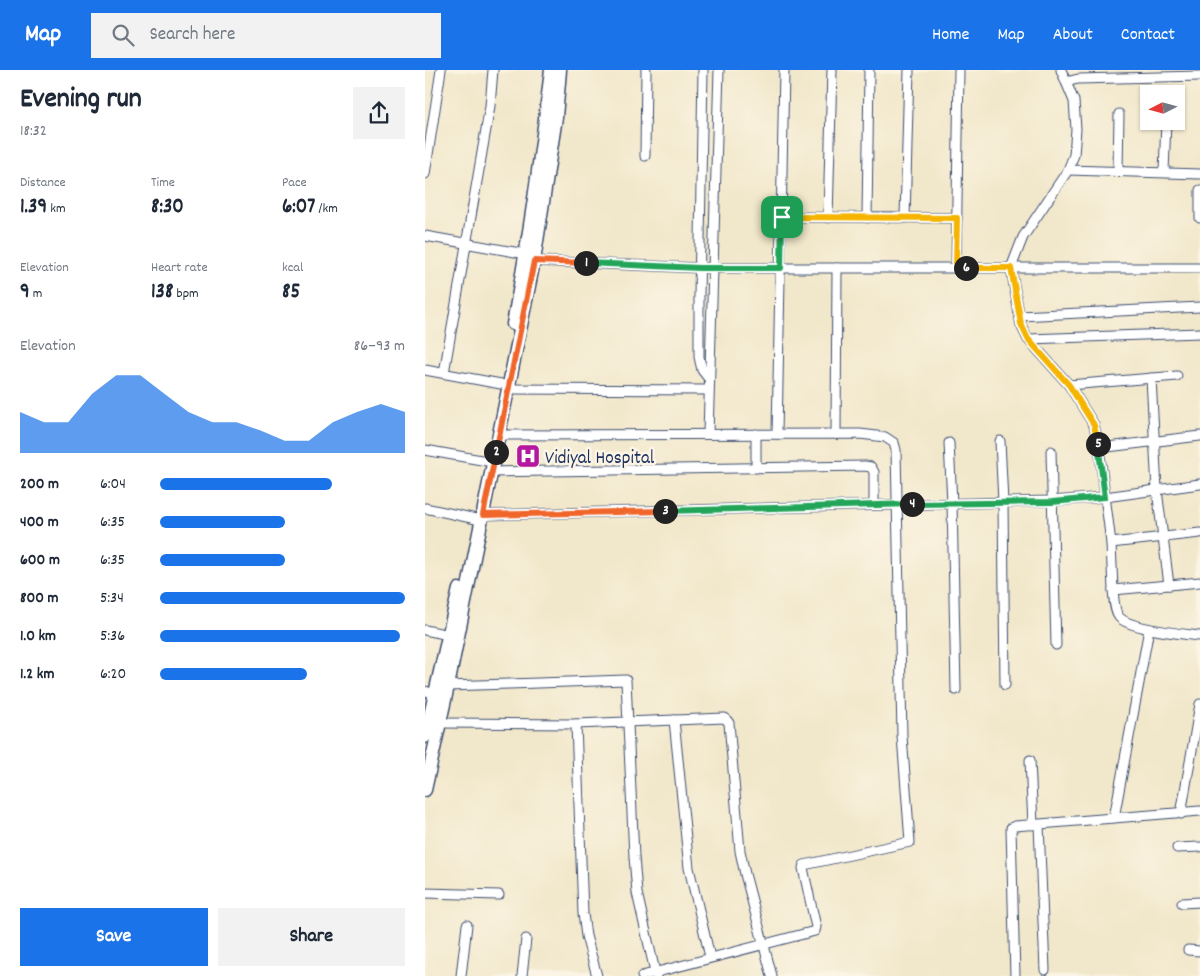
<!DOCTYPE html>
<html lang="en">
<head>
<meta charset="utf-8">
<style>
  :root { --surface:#fff; --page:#f2f2f3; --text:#1f2937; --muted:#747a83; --accent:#1a73e8 }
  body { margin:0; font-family:Dekko,sans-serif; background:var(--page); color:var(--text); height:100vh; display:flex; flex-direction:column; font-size:19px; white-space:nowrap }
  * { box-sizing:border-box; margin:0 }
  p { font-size:16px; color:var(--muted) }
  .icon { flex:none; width:28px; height:28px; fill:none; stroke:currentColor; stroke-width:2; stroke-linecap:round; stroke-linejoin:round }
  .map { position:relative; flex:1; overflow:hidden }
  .details { display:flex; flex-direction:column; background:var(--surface); width:425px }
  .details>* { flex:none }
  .needle { width:32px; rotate:264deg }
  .tools { position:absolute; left:715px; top:15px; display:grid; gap:10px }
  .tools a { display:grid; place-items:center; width:45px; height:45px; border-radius:0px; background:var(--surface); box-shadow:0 1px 4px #0004; font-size:25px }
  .pin { position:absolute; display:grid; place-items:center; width:42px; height:42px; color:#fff; margin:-21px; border-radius:10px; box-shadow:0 2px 8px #0006 }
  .km { position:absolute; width:25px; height:25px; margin:-12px; border-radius:50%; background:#222; color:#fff; font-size:14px; line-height:25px; text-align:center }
  .round { display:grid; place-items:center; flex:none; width:52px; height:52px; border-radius:0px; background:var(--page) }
  .overview { display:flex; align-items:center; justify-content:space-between; height:85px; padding:0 20px }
  h1 { font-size:28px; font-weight:800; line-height:38px }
  .stats { display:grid; grid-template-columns:repeat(3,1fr); gap:8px; height:85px; padding:5px 20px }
  .stats div { display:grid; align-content:center }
  .stats b { font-size:21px; font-weight:800 }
  .stats small { font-size:14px; font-weight:400 }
  .stats p { font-size:14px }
  .chart { height:140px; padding:10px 20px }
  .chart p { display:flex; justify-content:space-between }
  .chart svg { width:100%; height:90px; margin-top:5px; fill:var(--accent); opacity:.7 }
  .button { display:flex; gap:10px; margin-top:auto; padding:10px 20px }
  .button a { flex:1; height:58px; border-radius:0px; background:var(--accent); color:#fff; font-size:20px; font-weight:800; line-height:58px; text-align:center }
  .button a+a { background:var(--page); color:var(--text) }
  ul { padding:0 20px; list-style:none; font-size:16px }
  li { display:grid; grid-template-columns:80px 60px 1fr; align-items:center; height:38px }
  li i { height:12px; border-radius:6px; background:var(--accent) }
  header { display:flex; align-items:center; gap:30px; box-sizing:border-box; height:70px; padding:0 25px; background:var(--accent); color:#fff }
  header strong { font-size:24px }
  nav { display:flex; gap:28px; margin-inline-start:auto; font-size:18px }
  .search { width:350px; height:45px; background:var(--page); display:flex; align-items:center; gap:12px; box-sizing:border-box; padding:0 18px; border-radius:0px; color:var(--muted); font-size:19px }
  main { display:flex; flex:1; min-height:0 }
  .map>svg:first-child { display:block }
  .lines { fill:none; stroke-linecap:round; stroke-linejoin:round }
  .street-casing { stroke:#3b4b6e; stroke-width:11 }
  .primary-casing { stroke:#3b4b6e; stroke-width:15 }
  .street { stroke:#fff; stroke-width:9 }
  .primary { stroke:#fff; stroke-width:12 }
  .split-1-casing { stroke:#fff; stroke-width:10 }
  .split-2-casing { stroke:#fff; stroke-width:10 }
  .split-3-casing { stroke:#fff; stroke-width:10 }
  .split-4-casing { stroke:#fff; stroke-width:10 }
  .split-5-casing { stroke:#fff; stroke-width:10 }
  .split-6-casing { stroke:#fff; stroke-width:10 }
  .split-7-casing { stroke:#fff; stroke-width:10 }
  .split-1 { stroke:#22a559; stroke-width:6 }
  .split-2 { stroke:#f0652b; stroke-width:6 }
  .split-3 { stroke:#f0652b; stroke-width:6 }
  .split-4 { stroke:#22a559; stroke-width:6 }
  .split-5 { stroke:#22a559; stroke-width:6 }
  .split-6 { stroke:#f5b400; stroke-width:6 }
  .split-7 { stroke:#f5b400; stroke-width:6 }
  .labels { text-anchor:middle; stroke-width:5; stroke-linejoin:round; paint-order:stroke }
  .poi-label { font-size:19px; fill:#1b2f5e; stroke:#fcf5e5; text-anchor:start }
</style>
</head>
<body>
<header>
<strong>Map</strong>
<div class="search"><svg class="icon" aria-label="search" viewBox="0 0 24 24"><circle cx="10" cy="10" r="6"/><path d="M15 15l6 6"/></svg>Search here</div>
<nav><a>Home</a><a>Map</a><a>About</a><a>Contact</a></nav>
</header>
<main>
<section class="details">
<div class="overview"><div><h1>Evening run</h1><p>18:32</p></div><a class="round"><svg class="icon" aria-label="share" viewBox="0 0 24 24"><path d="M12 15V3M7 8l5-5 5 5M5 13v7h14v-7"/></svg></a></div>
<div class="stats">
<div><p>Distance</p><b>1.39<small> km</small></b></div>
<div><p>Time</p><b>8:30</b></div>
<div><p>Pace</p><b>6:07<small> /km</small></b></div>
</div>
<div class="stats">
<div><p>Elevation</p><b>9<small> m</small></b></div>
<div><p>Heart rate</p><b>138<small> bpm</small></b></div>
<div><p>kcal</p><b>85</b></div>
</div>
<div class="chart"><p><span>Elevation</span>86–93 m</p>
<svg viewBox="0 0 160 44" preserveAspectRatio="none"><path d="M0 44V24L10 29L20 29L30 15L40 6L50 6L60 15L70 24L80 29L90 29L100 33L110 38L120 38L130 29L140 24L150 20L160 24V44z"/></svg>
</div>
<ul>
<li><b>200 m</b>6:04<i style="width:70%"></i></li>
<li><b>400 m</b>6:35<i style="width:51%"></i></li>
<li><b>600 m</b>6:35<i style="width:51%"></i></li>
<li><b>800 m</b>5:34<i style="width:100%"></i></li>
<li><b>1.0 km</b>5:36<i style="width:98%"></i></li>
<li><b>1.2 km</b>6:20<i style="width:60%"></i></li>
</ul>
<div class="button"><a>Save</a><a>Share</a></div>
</section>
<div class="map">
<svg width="775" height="906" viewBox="0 0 775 906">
  <rect width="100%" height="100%" fill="#fcf5e5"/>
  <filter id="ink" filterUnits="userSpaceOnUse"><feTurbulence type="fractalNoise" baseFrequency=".02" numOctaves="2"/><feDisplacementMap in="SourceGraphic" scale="10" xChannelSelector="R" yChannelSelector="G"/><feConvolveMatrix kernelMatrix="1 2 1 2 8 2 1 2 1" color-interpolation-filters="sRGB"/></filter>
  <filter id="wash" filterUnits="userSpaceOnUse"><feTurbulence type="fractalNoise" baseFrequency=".0096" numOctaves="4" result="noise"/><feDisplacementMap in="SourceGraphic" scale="20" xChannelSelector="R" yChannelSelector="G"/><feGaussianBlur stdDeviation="1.12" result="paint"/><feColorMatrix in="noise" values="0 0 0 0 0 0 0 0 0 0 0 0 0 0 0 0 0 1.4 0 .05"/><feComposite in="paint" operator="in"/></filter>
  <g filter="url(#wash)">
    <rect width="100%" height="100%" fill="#f1e7ca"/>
  </g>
  <g filter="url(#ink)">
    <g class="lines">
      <defs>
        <g id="street">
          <polyline points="278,0 274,227 274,287 277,300 284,309"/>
          <polyline points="636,0 649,31 651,59 649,85 643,100 598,167 586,198 596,255 603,269 644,315 669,355 674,378 686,473 688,520 744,515"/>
          <polyline points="641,12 653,9 775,6"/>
          <polyline points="220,86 221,0"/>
          <polyline points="643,100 775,104"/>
          <polyline points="693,100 694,44"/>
          <polyline points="739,102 741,51"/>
          <polyline points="0,104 16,0"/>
          <polyline points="357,147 532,148"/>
          <polyline points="403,148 407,0"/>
          <polyline points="442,148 444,0"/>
          <polyline points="480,148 484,0"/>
          <polyline points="775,148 775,120"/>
          <polyline points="0,166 101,184"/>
          <polyline points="109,191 275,198 775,198"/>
          <polyline points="531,198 534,0"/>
          <polyline points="595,246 775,237"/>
          <polyline points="603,269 775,263"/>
          <polyline points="0,300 76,314"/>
          <polyline points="19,303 65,36 68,0"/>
          <polyline points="726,308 732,420 744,515 775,512"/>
          <polyline points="644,315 752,306"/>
          <polyline points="84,319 284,320"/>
          <polyline points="283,364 294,0"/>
          <polyline points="331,364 331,398"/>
          <polyline points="352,364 359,0"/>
          <polyline points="411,364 412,198"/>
          <polyline points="74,365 435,364 460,367 469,373 471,380 477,666 485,772 379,795 378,798 391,857 390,861 217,906"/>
          <polyline points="575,371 578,432 580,615"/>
          <polyline points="524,373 527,433 531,620"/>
          <polyline points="674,378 775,366"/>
          <polyline points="0,380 62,391"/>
          <polyline points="626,381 631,575"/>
          <polyline points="67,402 440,396 446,397 449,402 449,435"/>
          <polyline points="0,438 51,449"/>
          <polyline points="58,445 627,431 680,427 775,414"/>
          <polyline points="686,473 775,463"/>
          <path d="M688,520C689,528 689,541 694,547C704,559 759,564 775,566"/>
          <polyline points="0,560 24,565"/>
          <polyline points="23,616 201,610 209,787 212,823 231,906"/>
          <polyline points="0,621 11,624"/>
          <polyline points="249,650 264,798 285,887"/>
          <polyline points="15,653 151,654 300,648 304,653 315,781 320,804 347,906"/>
          <polyline points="151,654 158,844 161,866 172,906"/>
          <polyline points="605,690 608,755"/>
          <polyline points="756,744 775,634"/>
          <polyline points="689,748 724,559"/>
          <polyline points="614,755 620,900"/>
          <polyline points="752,778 775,777"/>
          <polyline points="0,823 74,825"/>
          <polyline points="757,833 775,832"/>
          <polyline points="763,880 775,881"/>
          <polyline points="36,906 42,855"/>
          <polyline points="97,906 101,869"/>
          <polyline points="590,906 586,758 590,756 775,741"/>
        </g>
        <g id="primary">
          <path d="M88,254C104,170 116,85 126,0"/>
          <polyline points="0,667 34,519"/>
          <polyline points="0,720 23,616 109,191 131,47 135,0"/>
        </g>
      </defs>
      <use href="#street" class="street-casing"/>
      <use href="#primary" class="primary-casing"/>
      <use href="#street" class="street"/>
      <use href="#primary" class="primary"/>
    </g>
  </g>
  <g class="lines" filter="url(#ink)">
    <defs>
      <polyline id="split-1" points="161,193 275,198 356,198 357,147"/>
      <polyline id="split-2" points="71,382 109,191 161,193"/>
      <polyline id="split-3" points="71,382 58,445 240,441"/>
      <polyline id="split-4" points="240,441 487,434"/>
      <polyline id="split-5" points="487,434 627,432 680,427 673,374"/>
      <polyline id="split-6" points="541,198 586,198 596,254 603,269 644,315 669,355 673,374"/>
      <polyline id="split-7" points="357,147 532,148 531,198 541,198"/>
    </defs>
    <use href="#split-1" class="split-1-casing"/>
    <use href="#split-2" class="split-2-casing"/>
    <use href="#split-3" class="split-3-casing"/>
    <use href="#split-4" class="split-4-casing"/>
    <use href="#split-5" class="split-5-casing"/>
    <use href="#split-6" class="split-6-casing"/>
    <use href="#split-7" class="split-7-casing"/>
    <use href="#split-1" class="split-1"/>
    <use href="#split-2" class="split-2"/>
    <use href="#split-3" class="split-3"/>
    <use href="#split-4" class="split-4"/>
    <use href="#split-5" class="split-5"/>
    <use href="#split-6" class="split-6"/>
    <use href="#split-7" class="split-7"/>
  </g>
  <defs>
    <symbol id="hospital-square" viewBox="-11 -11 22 22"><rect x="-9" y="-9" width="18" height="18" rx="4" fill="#b5179e" stroke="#fcf5e5"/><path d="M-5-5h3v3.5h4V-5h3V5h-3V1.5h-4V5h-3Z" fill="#fff"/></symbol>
  </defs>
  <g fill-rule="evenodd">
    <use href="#hospital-square" x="89" y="372" width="28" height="28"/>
  </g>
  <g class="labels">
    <g class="poi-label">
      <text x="120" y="393">Vidiyal Hospital</text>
    </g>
  </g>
</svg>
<div class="tools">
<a><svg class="needle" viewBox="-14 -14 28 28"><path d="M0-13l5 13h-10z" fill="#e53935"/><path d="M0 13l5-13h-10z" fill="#747a83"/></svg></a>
</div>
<div class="pin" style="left:357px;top:147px;background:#1e9e55"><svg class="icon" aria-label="arrive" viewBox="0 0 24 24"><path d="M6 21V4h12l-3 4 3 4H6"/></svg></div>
<b class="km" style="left:161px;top:193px">1</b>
<b class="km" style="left:71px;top:382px">2</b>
<b class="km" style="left:240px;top:441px">3</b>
<b class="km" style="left:487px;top:434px">4</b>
<b class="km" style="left:673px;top:374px">5</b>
<b class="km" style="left:541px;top:198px">6</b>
</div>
</main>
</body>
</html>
